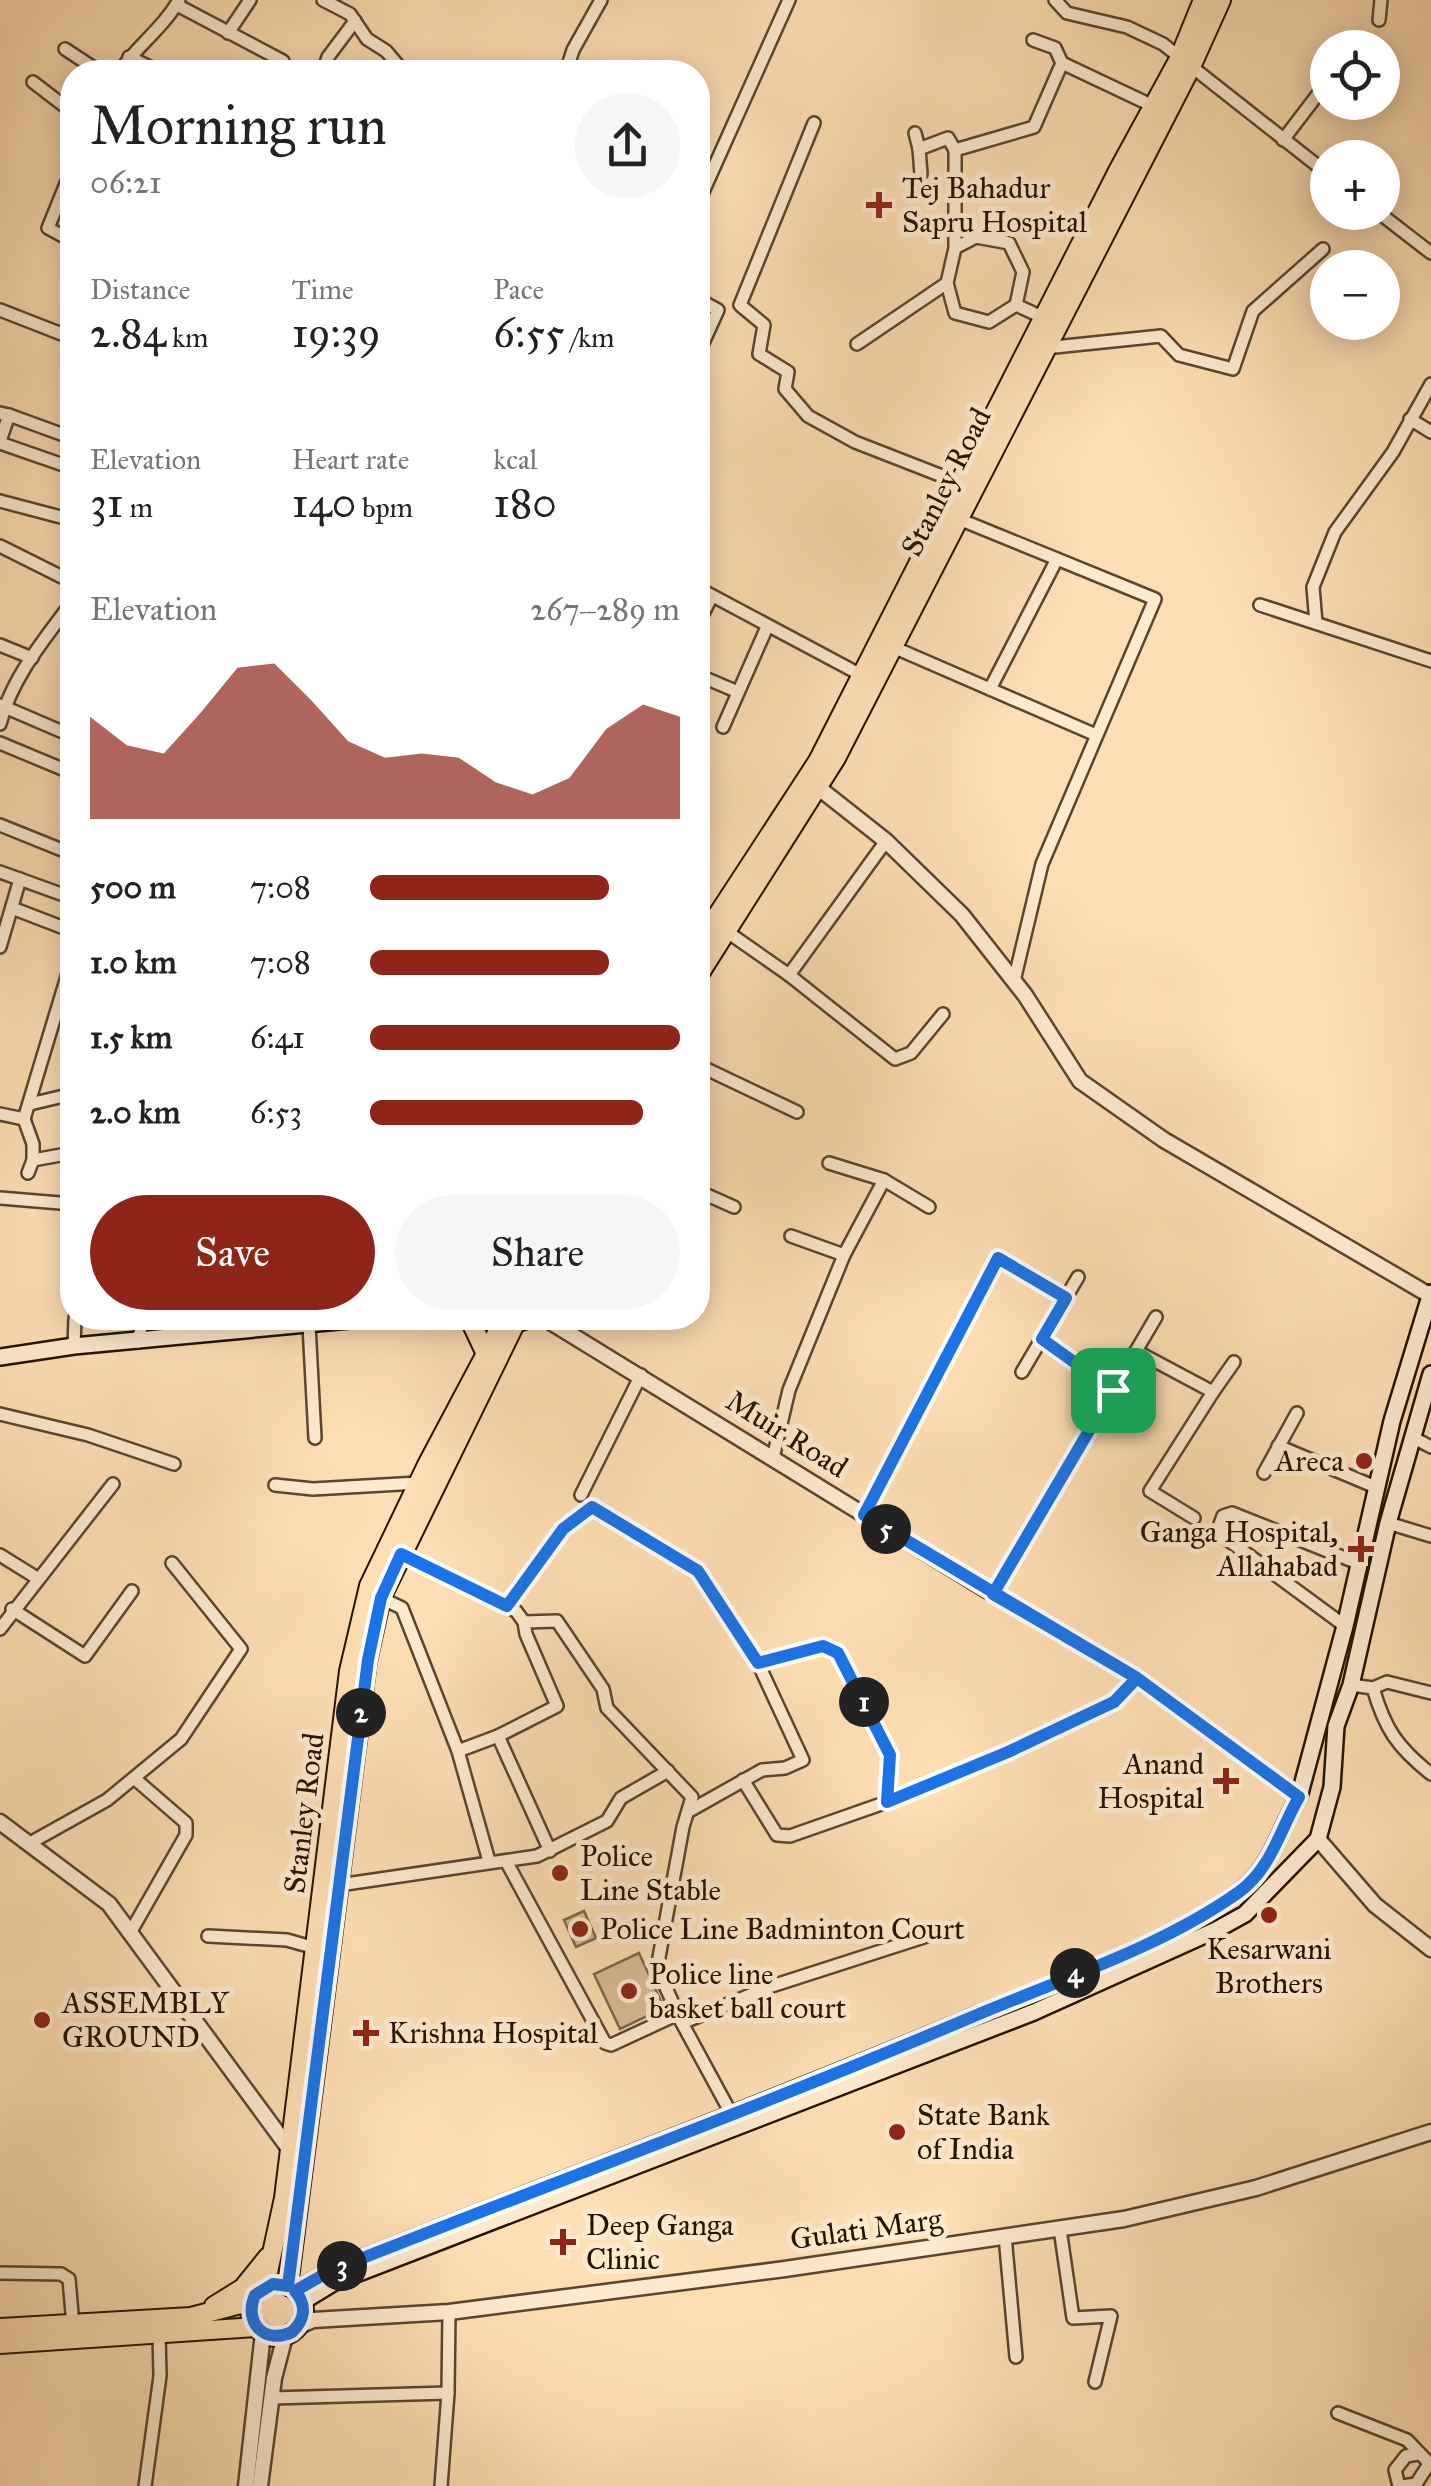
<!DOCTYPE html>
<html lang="en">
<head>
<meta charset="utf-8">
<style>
  :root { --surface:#fff; --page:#f6f6f6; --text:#222; --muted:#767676; --accent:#8f2418 }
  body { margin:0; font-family:"IM FELL Great Primer",serif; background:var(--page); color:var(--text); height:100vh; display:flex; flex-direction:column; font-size:38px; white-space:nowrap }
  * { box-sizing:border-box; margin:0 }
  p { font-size:32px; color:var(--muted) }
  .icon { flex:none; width:55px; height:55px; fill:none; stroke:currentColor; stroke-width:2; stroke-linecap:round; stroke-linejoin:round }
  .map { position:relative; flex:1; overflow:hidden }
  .side { position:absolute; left:60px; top:60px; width:650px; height:1270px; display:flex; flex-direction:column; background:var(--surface); border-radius:40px; box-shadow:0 5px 25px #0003 }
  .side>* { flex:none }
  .buttons { position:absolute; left:1310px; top:30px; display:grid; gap:20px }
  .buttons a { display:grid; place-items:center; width:90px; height:90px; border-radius:50%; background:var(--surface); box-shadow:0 5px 25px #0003; font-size:50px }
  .pin { position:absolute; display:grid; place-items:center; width:85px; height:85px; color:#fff; margin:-42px; border-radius:20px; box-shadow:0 5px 15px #0006 }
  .km { position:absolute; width:50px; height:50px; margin:-25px; border-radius:50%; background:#222; color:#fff; font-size:28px; line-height:50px; text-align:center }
  .round { display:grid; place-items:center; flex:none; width:105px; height:105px; border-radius:52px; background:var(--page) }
  .head { display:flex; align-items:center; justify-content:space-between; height:170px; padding:0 30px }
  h1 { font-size:55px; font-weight:600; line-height:75px }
  .metrics { display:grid; grid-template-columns:repeat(3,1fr); gap:15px; height:170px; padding:10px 30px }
  .metrics div { display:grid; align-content:center }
  .metrics b { font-size:42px; font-weight:600 }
  .metrics small { font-size:28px; font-weight:400 }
  .metrics p { font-size:28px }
  .chart { height:280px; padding:20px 30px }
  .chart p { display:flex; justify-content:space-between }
  .chart svg { width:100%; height:180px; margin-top:10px; fill:var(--accent); opacity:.7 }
  .primary-button { display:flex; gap:20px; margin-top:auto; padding:20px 30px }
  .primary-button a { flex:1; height:115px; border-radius:60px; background:var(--accent); color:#fff; font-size:40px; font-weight:600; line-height:115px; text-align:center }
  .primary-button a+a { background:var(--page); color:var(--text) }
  ul { padding:0 30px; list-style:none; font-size:32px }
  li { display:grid; grid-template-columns:160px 120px 1fr; align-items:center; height:75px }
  li i { height:25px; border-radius:12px; background:var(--accent) }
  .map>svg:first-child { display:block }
  .green { fill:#d9bb95; stroke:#7e664c; stroke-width:2.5 }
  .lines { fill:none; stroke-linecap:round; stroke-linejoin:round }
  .minor-casing { stroke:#5a452e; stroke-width:16 }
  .tertiary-casing { stroke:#5a452e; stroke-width:19 }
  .secondary-casing { stroke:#241202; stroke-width:20 }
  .primary-casing { stroke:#241202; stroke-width:22 }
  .minor { stroke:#feeace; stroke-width:11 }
  .tertiary { stroke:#feeace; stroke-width:14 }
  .secondary { stroke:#feeace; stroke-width:15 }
  .primary { stroke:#fedeb3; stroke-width:18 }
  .route-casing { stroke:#fff; stroke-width:20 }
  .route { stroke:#1a73e8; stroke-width:12 }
  .poi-dot { fill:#8f2418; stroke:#feeace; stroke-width:4 }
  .labels { text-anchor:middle; stroke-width:10; stroke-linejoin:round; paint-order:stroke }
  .poi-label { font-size:30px; fill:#241202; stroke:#feeace; text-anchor:start }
  .street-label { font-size:30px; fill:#241202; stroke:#feeace }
</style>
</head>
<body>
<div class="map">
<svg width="1431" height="2486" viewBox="0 0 1431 2486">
  <rect width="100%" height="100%" fill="#fedeb3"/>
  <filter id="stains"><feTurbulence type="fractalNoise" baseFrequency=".002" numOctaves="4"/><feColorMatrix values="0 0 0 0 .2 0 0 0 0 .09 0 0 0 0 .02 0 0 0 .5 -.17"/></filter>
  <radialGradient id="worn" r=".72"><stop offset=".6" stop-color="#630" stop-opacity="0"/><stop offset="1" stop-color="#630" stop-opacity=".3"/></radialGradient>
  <g class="green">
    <polygon points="584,1911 596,1938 576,1947 564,1920"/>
    <polygon points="639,1953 664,2008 620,2029 594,1974"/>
  </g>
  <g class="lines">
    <defs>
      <g id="minor">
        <polyline points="323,0 350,14 367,39 386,51 404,72"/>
        <polyline points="1055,0 1067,13 1127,27 1163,44 1328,174"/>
        <polyline points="177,5 283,61"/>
        <polyline points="1379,20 1381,0"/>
        <polyline points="228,33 250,0"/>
        <polyline points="1033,40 1055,48 1062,63"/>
        <polyline points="65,49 100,72"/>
        <polyline points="129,57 160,72"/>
        <path d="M119,72C137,46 163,28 179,0"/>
        <polyline points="323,72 328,57 355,21"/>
        <polyline points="566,72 573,50 601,0"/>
        <polyline points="33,82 72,112"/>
        <polyline points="814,123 740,305 764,325 759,354 788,372 785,389 808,416 855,442 960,483"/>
        <polyline points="915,133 919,149 948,138 955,150"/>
        <polyline points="1283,140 1328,81"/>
        <polyline points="919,149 921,174"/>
        <polyline points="72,169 48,228 72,241"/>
        <polyline points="698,203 789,0"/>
        <polyline points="1378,212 1431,253"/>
        <polyline points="955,248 976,237 1009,243 1023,272 1016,305 989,322 955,313 947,283 955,248 955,150 1034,127 1062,63 1153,106"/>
        <polyline points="698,299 718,310 698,354"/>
        <polyline points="1016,305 1044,318"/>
        <polyline points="0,310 72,338"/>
        <polyline points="857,344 947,283"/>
        <polyline points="1045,348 1161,336 1179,355 1233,369 1253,311 1323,249"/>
        <polyline points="0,413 9,415 0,441"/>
        <polyline points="9,415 72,438"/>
        <polyline points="1410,419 1431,432"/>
        <polyline points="0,443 72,468"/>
        <polyline points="0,501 72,520"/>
        <polyline points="954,517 1155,599 1042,864 1014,981"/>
        <polyline points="0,546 72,582"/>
        <polyline points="698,588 863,676"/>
        <polyline points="1260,605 1431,661"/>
        <polyline points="698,623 711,598"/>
        <polyline points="1316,623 1313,587 1335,532 1393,452 1431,384"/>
        <polyline points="0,645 32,658"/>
        <polyline points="893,647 1096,735"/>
        <polyline points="698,675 738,692"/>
        <polyline points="990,689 1057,559"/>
        <polyline points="0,705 72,736"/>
        <path d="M0,724C12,677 44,640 72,602"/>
        <polyline points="723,727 767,627"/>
        <polyline points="0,743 72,773"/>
        <polyline points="0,825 72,854"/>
        <polyline points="0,872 72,898"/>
        <polyline points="12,908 72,931"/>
        <polyline points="726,931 789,975 895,1059 911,1053 943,1014"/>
        <polyline points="0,947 20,879"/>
        <polyline points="789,975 886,841"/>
        <polyline points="698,1065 797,1112"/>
        <polyline points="30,1104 72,1094"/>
        <polyline points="0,1114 24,1119 72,960"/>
        <polyline points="24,1119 33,1144 33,1160"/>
        <polyline points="829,1163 884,1180 929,1207"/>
        <polyline points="28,1173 33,1160 72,1153"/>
        <polyline points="698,1191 734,1207"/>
        <polyline points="0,1198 72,1204"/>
        <polyline points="791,1236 844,1255"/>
        <polyline points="309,1325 315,1438"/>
        <polyline points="1042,1339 1113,1390"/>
        <polyline points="138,1342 143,1318"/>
        <polyline points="74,1346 75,1318"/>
        <polyline points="1136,1351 1213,1392 1150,1491 1194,1518"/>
        <polyline points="1022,1372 1078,1277"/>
        <polyline points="1213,1392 1234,1362"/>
        <polyline points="0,1414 88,1435 174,1464"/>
        <polyline points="1412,1437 1431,1447"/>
        <polyline points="1278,1446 1378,1488"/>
        <polyline points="773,1458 789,1390 844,1255 884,1180"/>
        <polyline points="1264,1473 1297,1413"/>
        <polyline points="275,1485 313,1489 418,1483"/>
        <polyline points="581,1495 641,1375"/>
        <polyline points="863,1515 998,1258 1066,1299"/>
        <polyline points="1388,1523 1431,1536"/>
        <polyline points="401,1554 516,1611 524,1622 526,1634 557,1706 498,1736 458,1751"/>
        <polyline points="0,1555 37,1578"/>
        <polyline points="993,1594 1156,1317"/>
        <polyline points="381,1598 402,1608 458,1751 489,1861"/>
        <polyline points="507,1606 563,1529 592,1507 699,1571 758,1663 803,1760 785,1768 762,1770 691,1810"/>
        <polyline points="12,1609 85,1656 132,1591"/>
        <polyline points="524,1622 557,1621 603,1689 607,1708 692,1797 683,1827 657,1968 682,2023 733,2117"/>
        <polyline points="1345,1626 1224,1537 1219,1527 1223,1516 1232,1513 1360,1564"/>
        <polyline points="0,1629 113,1484"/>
        <polyline points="758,1663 823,1646 838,1653 890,1755 887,1802"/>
        <polyline points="1351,1685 1373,1688 1387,1682 1431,1693"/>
        <path d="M1373,1688C1385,1729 1397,1747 1431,1774"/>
        <polyline points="498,1736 550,1851"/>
        <polyline points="743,1780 777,1835 790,1836 887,1802 1008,1752 1114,1703 1137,1678"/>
        <polyline points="30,1843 107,1800 181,1739 241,1649 172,1563"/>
        <polyline points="506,1861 605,2043 611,2045 678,2014"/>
        <polyline points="339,1885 537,1856 607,1821 621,1798 668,1771"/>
        <polyline points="130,1933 186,1835 186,1823 134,1778"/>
        <polyline points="208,1936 287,1940 315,1948"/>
        <polyline points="682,2023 772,1986 952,1928"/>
        <polyline points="1060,2229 1073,2318 1111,2316 1095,2382"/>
        <polyline points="1005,2236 1016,2357"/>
        <polyline points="0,2273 61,2274 69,2279 73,2325"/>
        <polyline points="272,2398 448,2393"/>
        <polyline points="1338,2413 1407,2440 1431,2465"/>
        <polyline points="145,2486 160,2376 159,2333"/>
        <polyline points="441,2486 448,2393 449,2312"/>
        <polyline points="1399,2486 1395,2470 1406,2456 1418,2454"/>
        <polyline points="1402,2486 1416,2484 1429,2464"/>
      </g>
      <g id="tertiary">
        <polyline points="810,781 886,841 962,915 1025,995 1080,1081 1164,1140 1431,1296"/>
        <polyline points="544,1318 993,1594 1137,1678 1299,1797"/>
        <polyline points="0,1822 109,1904 290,2150"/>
        <polyline points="1318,1839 1375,1905 1431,1949"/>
        <polyline points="299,2326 313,2320 449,2312 785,2269 1124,2219 1256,2188 1431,2132"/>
        <polyline points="246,2486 263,2333"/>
        <polyline points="260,2486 274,2378 285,2336"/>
      </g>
      <g id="secondary">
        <polyline points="0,1357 74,1346 371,1318"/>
        <path d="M295,2291L330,2271C542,2187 755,2108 965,2020C1053,1983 1162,1948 1239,1892C1271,1869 1280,1829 1299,1797L1345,1626L1392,1421L1431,1293"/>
        <polyline points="302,2302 333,2283 1034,2012 1216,1930 1245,1914 1318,1839 1332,1787 1336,1726 1351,1685 1388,1523 1431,1374"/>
      </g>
      <g id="primary">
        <polyline points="698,945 818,761 1119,169 1179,59 1203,0"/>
        <polyline points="698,976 836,758 1190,69 1221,0"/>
        <polyline points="469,1318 486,1354"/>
        <polyline points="505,1318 515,1323 530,1318"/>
        <circle cx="277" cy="2310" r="27"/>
        <polyline points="265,2286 284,2198 349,1671 369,1586 427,1465 505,1318"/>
        <polyline points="288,2286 367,1661 381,1598 513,1328"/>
        <polyline points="214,2306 243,2288 268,2257"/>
        <polyline points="0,2328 191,2317 252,2301"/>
        <polyline points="0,2344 256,2327"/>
      </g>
    </defs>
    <use href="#minor" class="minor-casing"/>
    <use href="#tertiary" class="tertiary-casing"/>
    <use href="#secondary" class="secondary-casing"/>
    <use href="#primary" class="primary-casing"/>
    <use href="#minor" class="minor"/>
    <use href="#tertiary" class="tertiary"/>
    <use href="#secondary" class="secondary"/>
    <use href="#primary" class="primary"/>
  </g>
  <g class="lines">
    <defs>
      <path id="route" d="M1113,1390L993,1594L1137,1678L1114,1702L1008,1752L887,1802L890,1755L838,1653L823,1646L758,1663L698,1571L592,1507L563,1529L507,1606L401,1554L381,1598L368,1660L288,2286L273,2284L255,2295C243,2323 265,2345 292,2332C305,2320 307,2305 295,2291L330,2271C544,2186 760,2107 972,2017C1061,1979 1160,1948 1239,1892C1271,1869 1280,1830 1299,1797L1137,1678L864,1515L998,1258L1066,1298L1042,1339L1113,1390"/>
    </defs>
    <use href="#route" class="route-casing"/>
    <use href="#route" class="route"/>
  </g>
  <g class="poi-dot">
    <path d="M874 190h10v10h10v10h-10v10h-10v-10h-10v-10h10z"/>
    <circle cx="1364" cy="1461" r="10"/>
    <path d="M1356 1534h10v10h10v10h-10v10h-10v-10h-10v-10h10z"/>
    <path d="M1221 1766h10v10h10v10h-10v10h-10v-10h-10v-10h10z"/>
    <circle cx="560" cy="1873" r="10"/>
    <circle cx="1269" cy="1915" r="10"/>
    <circle cx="580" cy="1929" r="10"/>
    <circle cx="629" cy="1991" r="10"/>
    <circle cx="42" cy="2020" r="10"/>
    <path d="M361 2018h10v10h10v10h-10v10h-10v-10h-10v-10h10z"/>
    <circle cx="897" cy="2132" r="10"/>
    <path d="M558 2227h10v10h10v10h-10v10h-10v-10h-10v-10h10z"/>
  </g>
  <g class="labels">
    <g class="poi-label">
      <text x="902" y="198">Tej Bahadur<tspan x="902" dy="34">Sapru Hospital</tspan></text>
      <text x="1344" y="1471" text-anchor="end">Areca</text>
      <text x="1338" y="1542" text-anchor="end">Ganga Hospital,<tspan x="1338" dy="34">Allahabad</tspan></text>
      <text x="1204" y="1774" text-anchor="end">Anand<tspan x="1204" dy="34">Hospital</tspan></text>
      <text x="580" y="1866">Police<tspan x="580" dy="34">Line Stable</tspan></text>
      <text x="600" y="1939">Police Line Badminton Court</text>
      <text x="1269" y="1959" text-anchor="middle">Kesarwani<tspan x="1269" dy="34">Brothers</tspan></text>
      <text x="649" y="1984">Police line<tspan x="649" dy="34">basket ball court</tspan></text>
      <text x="62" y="2013">ASSEMBLY<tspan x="62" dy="34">GROUND</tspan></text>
      <text x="388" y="2043">Krishna Hospital</text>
      <text x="917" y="2125">State Bank<tspan x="917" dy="34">of India</tspan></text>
      <text x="586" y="2235">Deep Ganga<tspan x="586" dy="34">Clinic</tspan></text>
    </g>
    <g class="street-label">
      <text transform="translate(946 482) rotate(-63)" y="10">Stanley Road</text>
      <text transform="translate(787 1434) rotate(32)" y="10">Muir Road</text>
      <text transform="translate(304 1813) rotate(-83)" y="10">Stanley Road</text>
      <text transform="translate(866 2229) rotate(-8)" y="10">Gulati Marg</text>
    </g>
  </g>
  <rect width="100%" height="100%" filter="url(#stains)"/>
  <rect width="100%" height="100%" fill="url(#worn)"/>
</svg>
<div class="buttons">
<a><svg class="icon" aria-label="locate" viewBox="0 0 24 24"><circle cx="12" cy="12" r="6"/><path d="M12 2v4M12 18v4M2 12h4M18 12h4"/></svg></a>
<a>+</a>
<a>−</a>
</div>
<div class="pin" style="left:1113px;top:1390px;background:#1e9e55"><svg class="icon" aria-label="arrive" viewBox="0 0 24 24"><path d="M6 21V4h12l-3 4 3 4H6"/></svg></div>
<b class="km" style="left:864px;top:1702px">1</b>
<b class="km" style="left:361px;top:1713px">2</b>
<b class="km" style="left:342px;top:2266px">3</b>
<b class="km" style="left:1075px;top:1973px">4</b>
<b class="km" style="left:886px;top:1529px">5</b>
<section class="side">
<div class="head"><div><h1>Morning run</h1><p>06:21</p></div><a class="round"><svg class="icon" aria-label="share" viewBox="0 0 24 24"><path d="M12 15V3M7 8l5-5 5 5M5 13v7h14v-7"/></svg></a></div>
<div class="metrics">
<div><p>Distance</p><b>2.84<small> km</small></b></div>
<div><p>Time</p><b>19:39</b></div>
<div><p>Pace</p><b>6:55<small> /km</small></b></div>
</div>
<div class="metrics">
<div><p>Elevation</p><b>31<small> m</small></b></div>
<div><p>Heart rate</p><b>140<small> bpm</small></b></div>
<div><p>kcal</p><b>180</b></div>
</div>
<div class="chart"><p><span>Elevation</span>267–289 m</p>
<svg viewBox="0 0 160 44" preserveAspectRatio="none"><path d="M0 44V19L10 26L20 28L30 18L40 7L50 6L60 15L70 25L80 29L90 28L100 29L110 35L120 38L130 34L140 22L150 16L160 19V44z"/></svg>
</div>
<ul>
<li><b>500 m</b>7:08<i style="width:77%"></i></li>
<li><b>1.0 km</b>7:08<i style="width:77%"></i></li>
<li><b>1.5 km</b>6:41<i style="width:100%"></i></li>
<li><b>2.0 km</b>6:53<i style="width:88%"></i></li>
</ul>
<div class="primary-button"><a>Save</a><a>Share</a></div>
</section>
</div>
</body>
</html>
